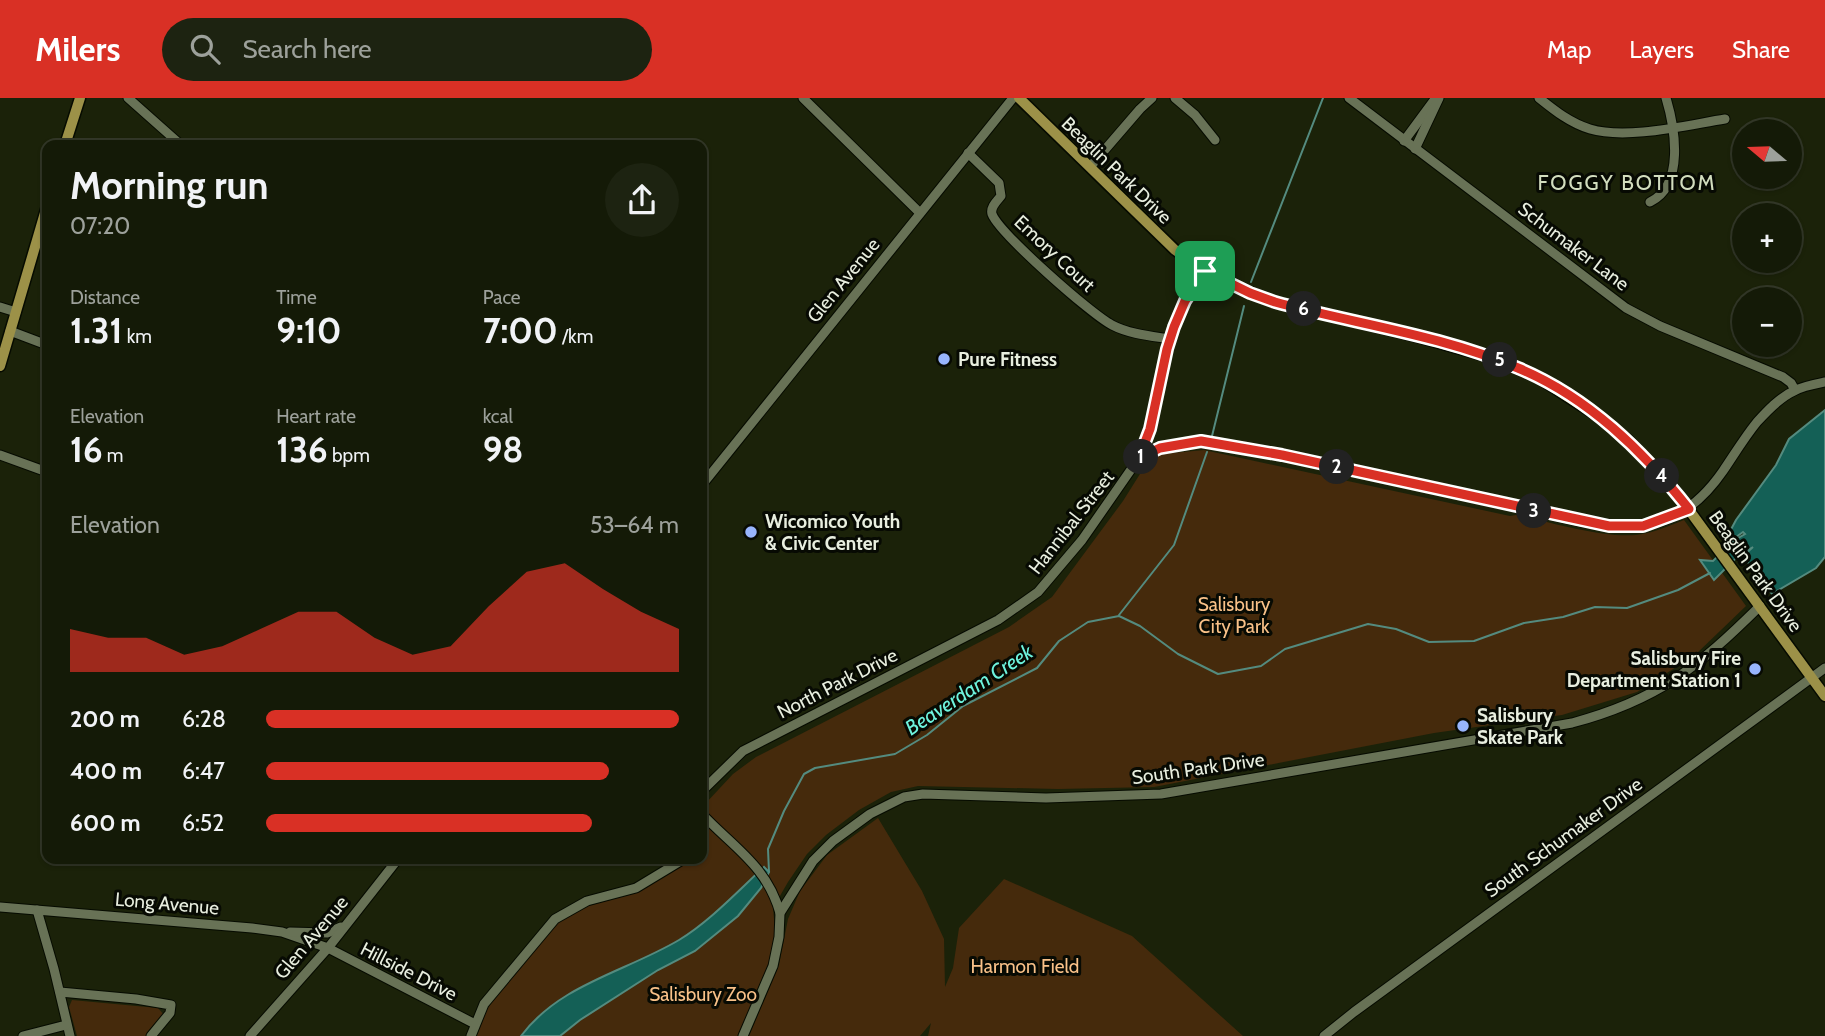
<!DOCTYPE html>
<html lang="en">
<head>
<meta charset="utf-8">
<style>
  :root { --surface:#141a07; --page:#1d2311; --text:#f1f3f6; --muted:#9da19b; --line:#333828; --accent:#d93025 }
  body { margin:0; font-family:Cabin,sans-serif; background:var(--page); color:var(--text); height:100vh; display:flex; flex-direction:column; font-size:26px; white-space:nowrap }
  * { box-sizing:border-box; margin:0 }
  p { font-size:23px; color:var(--muted) }
  .icon { flex:none; width:38px; height:38px; fill:none; stroke:currentColor; stroke-width:2; stroke-linecap:round; stroke-linejoin:round }
  .map { position:relative; flex:1; overflow:hidden }
  .details { position:absolute; left:42px; top:42px; width:665px; height:724px; display:flex; flex-direction:column; background:var(--surface); border-radius:14px; box-shadow:0 2px 5px #0004,0 0 0 2px var(--line) }
  .details>* { flex:none }
  .needle { width:46px; rotate:289deg }
  .buttons { position:absolute; left:1732px; top:21px; display:grid; gap:14px }
  .buttons a { display:grid; place-items:center; width:70px; height:70px; border-radius:50%; background:var(--surface); box-shadow:0 2px 5px #0004,0 0 0 2px var(--line); font-size:35px }
  .pin { position:absolute; display:grid; place-items:center; width:60px; height:60px; color:#fff; margin:-30px; border-radius:14px; box-shadow:0 4px 10px #0006 }
  .km { position:absolute; width:35px; height:35px; margin:-18px; border-radius:50%; background:#222; color:#fff; font-size:19px; line-height:35px; text-align:center }
  .round { display:grid; place-items:center; flex:none; width:74px; height:74px; border-radius:37px; background:var(--page) }
  .head { display:flex; align-items:center; justify-content:space-between; height:119px; padding:0 28px }
  h1 { font-size:38px; font-weight:700; line-height:52px }
  .metrics { display:grid; grid-template-columns:repeat(3,1fr); gap:10px; height:119px; padding:7px 28px }
  .metrics div { display:grid; align-content:center }
  .metrics b { font-size:35px; font-weight:700 }
  .metrics small { font-size:19px; font-weight:400 }
  .metrics p { font-size:19px }
  .chart { height:196px; padding:14px 28px }
  .chart p { display:flex; justify-content:space-between }
  .chart svg { width:100%; height:126px; margin-top:7px; fill:var(--accent); opacity:.7 }
  ul { padding:0 28px; list-style:none; font-size:23px }
  li { display:grid; grid-template-columns:112px 84px 1fr; align-items:center; height:52px }
  li i { height:18px; border-radius:9px; background:var(--accent) }
  header { display:flex; align-items:center; gap:42px; box-sizing:border-box; height:98px; padding:0 35px; background:var(--accent); color:#fff }
  header strong { font-size:33px }
  nav { display:flex; gap:38px; margin-inline-start:auto; font-size:24px }
  .search { width:490px; height:63px; background:var(--page); display:flex; align-items:center; gap:18px; box-sizing:border-box; padding:0 24px; border-radius:38px; color:var(--muted); font-size:26px }
  .map>svg:first-child { display:block }
  .green { fill:#452a0c }
  .water { fill:#146056; stroke:#548b7f; stroke-width:2 }
  .lines { fill:none; stroke-linecap:round; stroke-linejoin:round }
  .stream { stroke:#548b7f; stroke-width:2 }
  .minor-casing { stroke:#060b00; stroke-width:11 }
  .major-casing { stroke:#060b00; stroke-width:13 }
  .minor { stroke:#687256; stroke-width:9 }
  .major { stroke:#9c9148; stroke-width:10 }
  .route-casing { stroke:#fff; stroke-width:14 }
  .route { stroke:#d93025; stroke-width:9 }
  .poi-dot { fill:#98b5fd; stroke:#070a03; stroke-width:2.5 }
  .labels { text-anchor:middle; stroke-width:6; stroke-linejoin:round; paint-order:stroke }
  .street-label { font-size:19px; fill:#e8eedf; stroke:#070a03 }
  .poi-label { font-size:19px; font-weight:bold; fill:#e8eedf; stroke:#070a03; text-anchor:start }
  .park-label { font-size:19px; fill:#f9c188; stroke:#070a03 }
  .neighbourhood-label { font-size:21px; letter-spacing:2px; fill:#d2ddbe; stroke:#070a03 }
  .water-label { font-size:21px; font-style:italic; fill:#6ef3dd; stroke:#070a03 }
</style>
</head>
<body>
<header>
<strong>Milers</strong>
<div class="search"><svg class="icon" aria-label="search" viewBox="0 0 24 24"><circle cx="10" cy="10" r="6"/><path d="M15 15l6 6"/></svg>Search here</div>
<nav><a>Map</a><a>Layers</a><a>Share</a></nav>
</header>
<div class="map">
<svg width="1825" height="938" viewBox="0 0 1825 938">
  <rect width="100%" height="100%" fill="#1b2209"/>
  <g class="green">
    <path d="M1204,352L1510,418L1516,417C1551,424 1602,440 1636,437C1653,435 1669,428 1684,422L1746,508L1695,557L1637,594L1562,617L1434,635L1154,689L1058,691L918,688L891,694L859,712L826,737L807,756L788,784L773,810L775,832L771,862L741,938H475L484,916L497,896L559,822L588,808L635,795L690,761H702L705,706L733,676L756,659L1009,529L1052,499L1123,403L1150,360L1162,356Z"/>
    <polygon points="878,720 922,793 944,841 945,889 953,870 959,830 1004,781 1132,838 1243,938 928,938 931,925 920,938 749,938 779,867 788,821 800,793 827,757"/>
    <polygon points="72,902 158,910 164,917 148,938 77,938 69,909"/>
  </g>
  <g class="water">
    <polygon points="1825,312 1825,459 1816,470 1772,496 1743,458 1753,449 1738,458 1714,482 1700,462 1713,463 1733,443 1745,436 1743,434 1732,442 1728,437 1736,422 1776,367 1789,341"/>
    <path d="M764,769L769,774L761,790L738,818L695,853L658,872L580,922L560,938H521C560,886 625,874 679,842C709,824 738,793 764,769Z"/>
  </g>
  <g class="lines">
    <g class="stream">
      <polyline points="1251,184 1323,0"/>
      <polyline points="1212,338 1244,208"/>
      <polyline points="1119,517 1174,447 1207,354"/>
      <polyline points="769,774 768,751 784,713 804,676 815,670 895,656 927,637 963,608 1037,570 1059,543 1088,524 1119,518 1140,528 1178,556 1218,576 1261,568 1285,551 1368,526 1396,531 1429,544 1474,543 1524,525 1563,519 1595,509 1627,510 1678,492 1710,475"/>
    </g>
    <defs>
      <g id="minor">
        <polyline points="128,0 181,47"/>
        <polyline points="803,0 920,115"/>
        <polyline points="1175,0 1195,17 1215,42"/>
        <polyline points="1349,0 1626,210 1660,228 1783,279 1791,285 1795,292"/>
        <path d="M1539,0C1554,12 1570,25 1590,31C1627,42 1687,27 1725,21"/>
        <polyline points="1404,43 1435,1"/>
        <polyline points="1415,51 1439,0"/>
        <path d="M968,55L999,85L1001,98C997,103 990,109 992,116C999,135 1092,217 1112,227C1129,236 1151,238 1170,241"/>
        <polyline points="1090,69 1140,11 1152,0"/>
        <path d="M1650,104C1685,87 1675,30 1666,0"/>
        <polyline points="0,209 16,214"/>
        <polyline points="10,233 47,247"/>
        <polyline points="0,357 47,374"/>
        <path d="M1139,360L1160,350L1201,343L1282,357L1581,424C1644,435 1685,428 1723,373C1734,357 1744,340 1757,324C1767,313 1780,299 1794,293C1803,288 1815,286 1825,284"/>
        <polyline points="702,387 1013,0"/>
        <polyline points="702,693 743,653 998,522 1038,494 1082,442 1139,360 1150,331 1167,251 1174,229 1185,203 1205,173"/>
        <path d="M702,716C733,749 767,768 780,815"/>
        <polyline points="702,737 703,716"/>
        <polyline points="0,809 252,830 282,834 328,850 475,926"/>
        <polyline points="37,812 54,871 70,938"/>
        <polyline points="290,834 327,835 341,829"/>
        <polyline points="60,894 136,901 171,907 170,915 151,938"/>
        <polyline points="23,938 66,927"/>
        <polyline points="250,938 328,850 398,761"/>
        <polyline points="471,938 484,906 555,821 587,803 636,790 684,761"/>
        <path d="M743,938L773,868L779,839L780,815L813,763L833,743L870,716L904,699L923,696L1046,700L1161,696L1572,625C1658,602 1697,570 1760,508"/>
        <polyline points="1324,938 1354,914 1825,570"/>
      </g>
      <g id="major">
        <polyline points="1019,0 1175,152 1205,173 1241,191 1275,204 1418,239 1496,261 1539,280 1596,317 1628,342 1673,390 1825,598"/>
        <polyline points="65,47 80,0"/>
        <polyline points="0,268 47,108"/>
      </g>
    </defs>
    <use href="#minor" class="minor-casing"/>
    <use href="#major" class="major-casing"/>
    <use href="#minor" class="minor"/>
    <use href="#major" class="major"/>
  </g>
  <g class="lines">
    <defs>
      <path id="route" d="M1205,173L1250,195L1275,204C1356,226 1441,237 1518,270C1588,299 1643,353 1689,411L1643,428H1609L1282,357L1201,343L1160,350L1139,360L1150,331L1167,251L1174,229L1185,203Z"/>
    </defs>
    <use href="#route" class="route-casing"/>
    <use href="#route" class="route"/>
  </g>
  <g class="poi-dot">
    <circle cx="944" cy="261" r="7"/>
    <circle cx="751" cy="434" r="7"/>
    <circle cx="1755" cy="571" r="7"/>
    <circle cx="1463" cy="628" r="7"/>
  </g>
  <g class="labels">
    <g class="street-label">
      <text transform="translate(1117 72) rotate(44)" y="7">Beaglin Park Drive</text>
      <text transform="translate(1574 148) rotate(37)" y="7">Schumaker Lane</text>
      <text transform="translate(1055 155) rotate(43)" y="7">Emory Court</text>
      <text transform="translate(843 182) rotate(-51)" y="7">Glen Avenue</text>
      <text transform="translate(1071 424) rotate(-52)" y="7">Hannibal Street</text>
      <text transform="translate(1756 473) rotate(54)" y="7">Beaglin Park Drive</text>
      <text transform="translate(837 585) rotate(-27)" y="7">North Park Drive</text>
      <text transform="translate(1198 670) rotate(-8)" y="7">South Park Drive</text>
      <text transform="translate(1563 739) rotate(-36)" y="7">South Schumaker Drive</text>
      <text transform="translate(167 805) rotate(5)" y="7">Long Avenue</text>
      <text transform="translate(311 839) rotate(-50)" y="7">Glen Avenue</text>
      <text transform="translate(409 873) rotate(27)" y="7">Hillside Drive</text>
    </g>
    <g class="poi-label">
      <text x="958" y="268">Pure Fitness</text>
      <text x="765" y="430">Wicomico Youth<tspan x="765" dy="22">&amp; Civic Center</tspan></text>
      <text x="1741" y="567" text-anchor="end">Salisbury Fire<tspan x="1741" dy="22">Department Station 1</tspan></text>
      <text x="1477" y="624">Salisbury<tspan x="1477" dy="22">Skate Park</tspan></text>
    </g>
    <g class="park-label">
      <text x="1234" y="513">Salisbury<tspan x="1234" dy="22">City Park</tspan></text>
      <text x="1025" y="875">Harmon Field</text>
      <text x="703" y="903">Salisbury Zoo</text>
    </g>
    <g class="neighbourhood-label">
      <text x="1627" y="92">FOGGY BOTTOM</text>
    </g>
    <g class="water-label">
      <text transform="translate(969 592) rotate(-33)" y="7">Beaverdam Creek</text>
    </g>
  </g>
</svg>
<div class="buttons">
<a><svg class="needle" viewBox="-14 -14 28 28"><path d="M0-13l5 13h-10z" fill="#e53935"/><path d="M0 13l5-13h-10z" fill="#9da19b"/></svg></a>
<a>+</a>
<a>−</a>
</div>
<div class="pin" style="left:1205px;top:173px;background:#1e9e55"><svg class="icon" aria-label="arrive" viewBox="0 0 24 24"><path d="M6 21V4h12l-3 4 3 4H6"/></svg></div>
<b class="km" style="left:1141px;top:359px">1</b>
<b class="km" style="left:1337px;top:369px">2</b>
<b class="km" style="left:1534px;top:413px">3</b>
<b class="km" style="left:1662px;top:378px">4</b>
<b class="km" style="left:1500px;top:262px">5</b>
<b class="km" style="left:1304px;top:211px">6</b>
<section class="details">
<div class="head"><div><h1>Morning run</h1><p>07:20</p></div><a class="round"><svg class="icon" aria-label="share" viewBox="0 0 24 24"><path d="M12 15V3M7 8l5-5 5 5M5 13v7h14v-7"/></svg></a></div>
<div class="metrics">
<div><p>Distance</p><b>1.31<small> km</small></b></div>
<div><p>Time</p><b>9:10</b></div>
<div><p>Pace</p><b>7:00<small> /km</small></b></div>
</div>
<div class="metrics">
<div><p>Elevation</p><b>16<small> m</small></b></div>
<div><p>Heart rate</p><b>136<small> bpm</small></b></div>
<div><p>kcal</p><b>98</b></div>
</div>
<div class="chart"><p><span>Elevation</span>53–64 m</p>
<svg viewBox="0 0 160 44" preserveAspectRatio="none"><path d="M0 44V29L10 32L20 32L30 38L40 35L50 29L60 23L70 23L80 32L90 38L100 35L110 21L120 9L130 6L140 15L150 23L160 29V44z"/></svg>
</div>
<ul>
<li><b>200 m</b>6:28<i style="width:100%"></i></li>
<li><b>400 m</b>6:47<i style="width:83%"></i></li>
<li><b>600 m</b>6:52<i style="width:79%"></i></li>
</ul>
</section>
</div>
</body>
</html>
